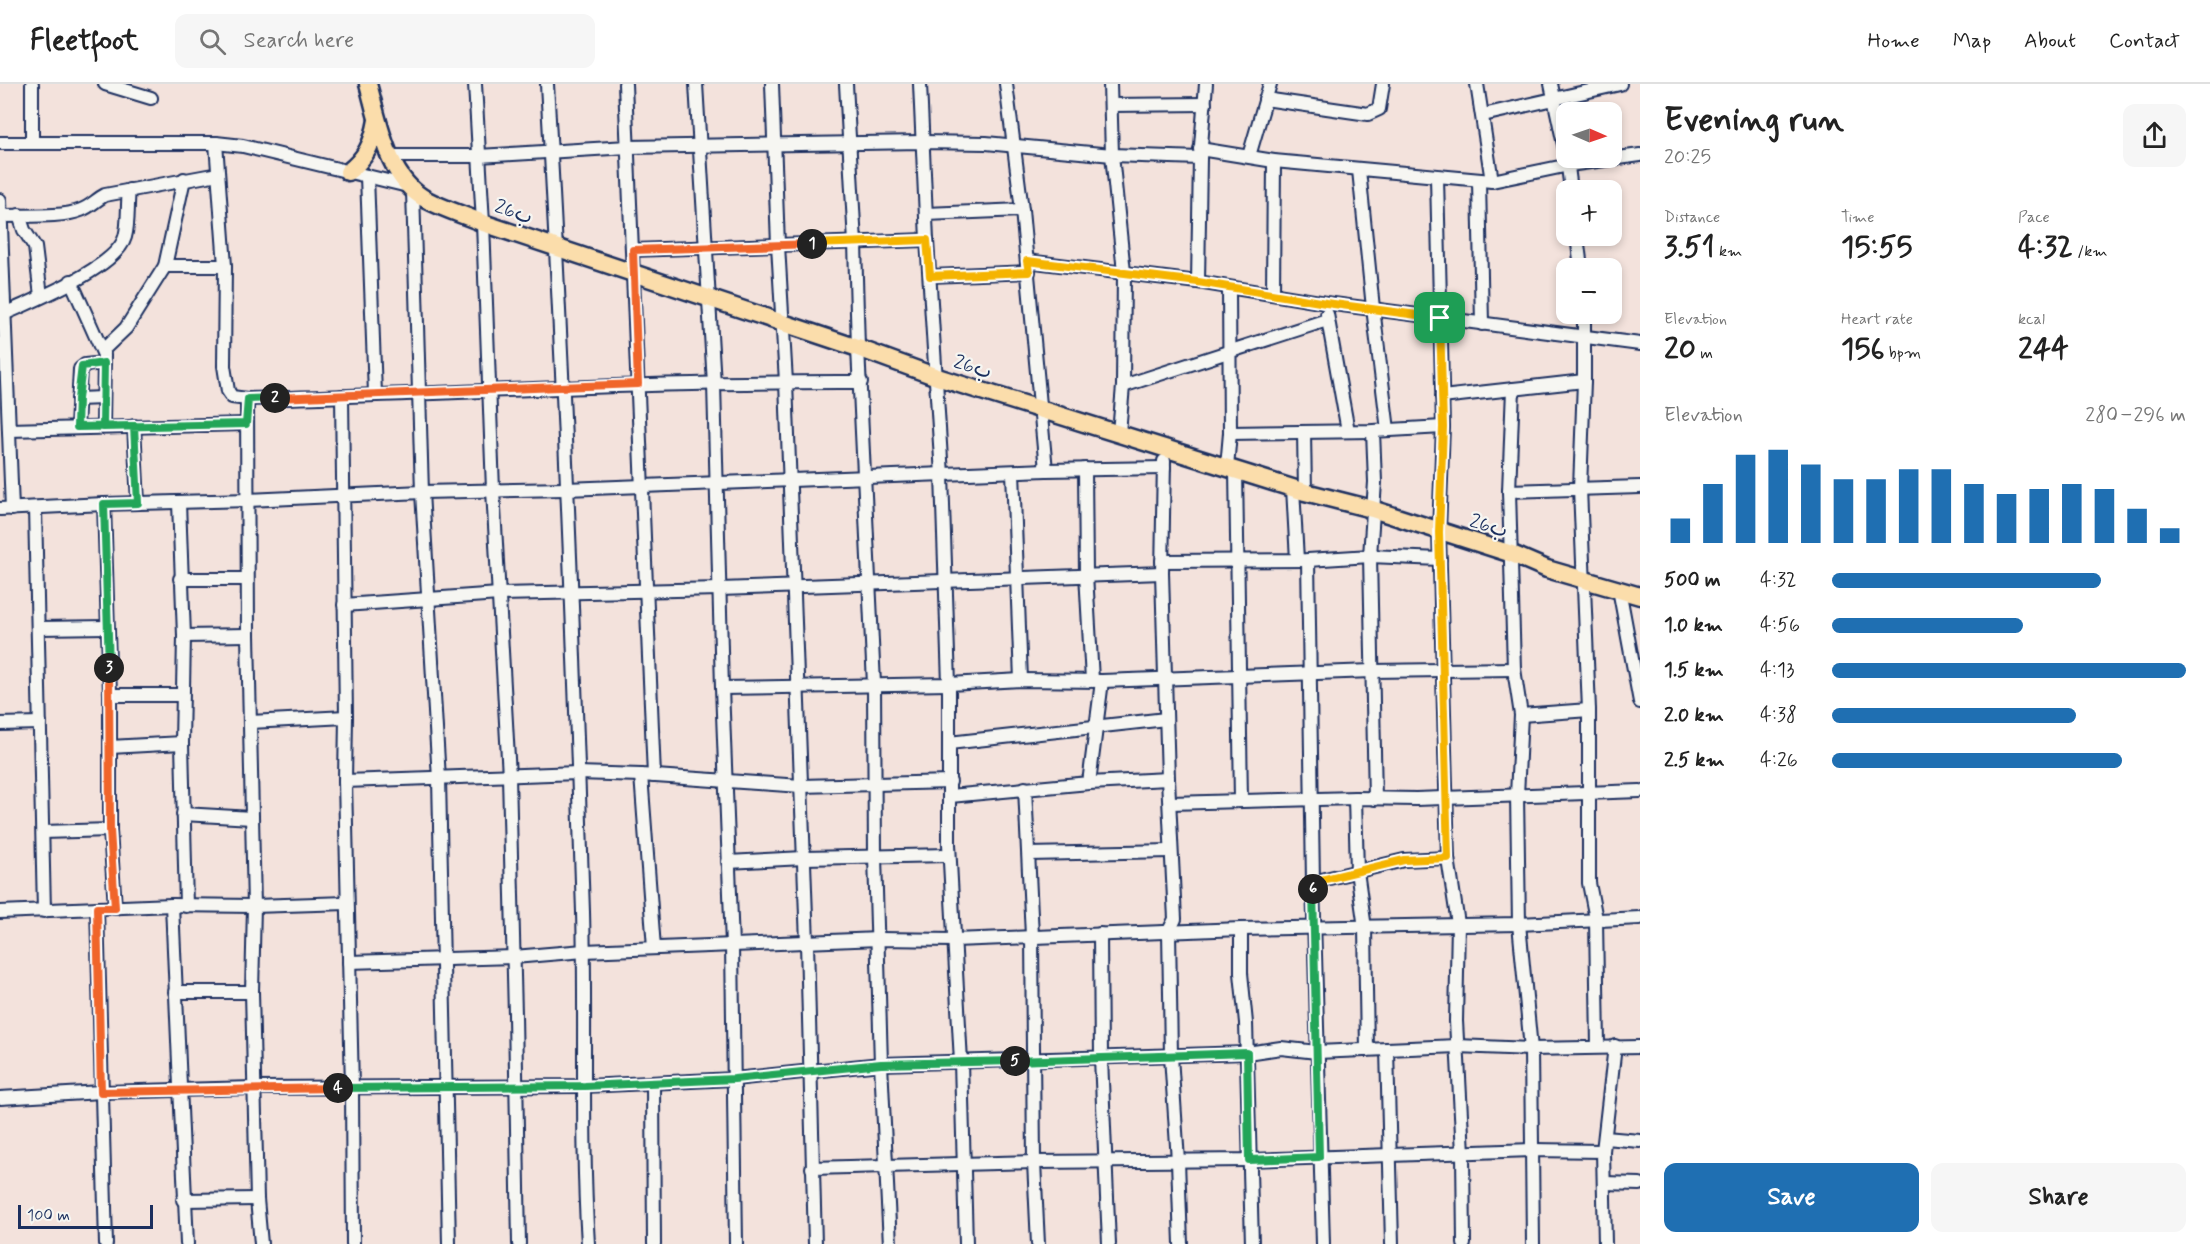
<!DOCTYPE html>
<html lang="en">
<head>
<meta charset="utf-8">
<style>
  :root { --surface:#fff; --page:#f6f6f6; --text:#222; --muted:#767676; --line:#e0e0e0; --accent:#1f6fb2 }
  body { margin:0; font-family:Mynerve,"Playpen Sans Arabic",sans-serif; background:var(--page); color:var(--text); height:100vh; display:flex; flex-direction:column; font-size:22px; white-space:nowrap }
  * { box-sizing:border-box; margin:0 }
  p { font-size:20px; color:var(--muted) }
  .icon { flex:none; width:33px; height:33px; fill:none; stroke:currentColor; stroke-width:2; stroke-linecap:round; stroke-linejoin:round }
  .map { position:relative; flex:1; overflow:hidden }
  .panel { display:flex; flex-direction:column; background:var(--surface); width:570px }
  .panel>* { flex:none }
  .needle { width:39px; rotate:92deg }
  .fabs { position:absolute; left:1556px; top:18px; display:grid; gap:12px }
  .fabs a { display:grid; place-items:center; width:66px; height:66px; border-radius:12px; background:var(--surface); box-shadow:0 3px 9px #0003; font-size:30px }
  .scale { position:absolute; left:18px; bottom:15px; width:135px; box-sizing:border-box; padding-left:6px; border:3px solid #1b2f5e; border-top:0; font-size:16px; line-height:21px; white-space:nowrap; color:#1b2f5e; -webkit-text-stroke:4px #f6f6f2; paint-order:stroke }
  .pin { position:absolute; display:grid; place-items:center; width:51px; height:51px; color:#fff; margin:-26px; border-radius:12px; box-shadow:0 3px 9px #0006 }
  .km { position:absolute; width:30px; height:30px; margin:-15px; border-radius:50%; background:#222; color:#fff; font-size:16px; line-height:30px; text-align:center }
  .round { display:grid; place-items:center; flex:none; width:63px; height:63px; border-radius:12px; background:var(--page) }
  .headline { display:flex; align-items:center; justify-content:space-between; height:102px; padding:0 24px }
  h1 { font-size:33px; font-weight:800; line-height:45px }
  .metrics { display:grid; grid-template-columns:repeat(3,1fr); gap:9px; height:102px; padding:6px 24px }
  .metrics div { display:grid; align-content:center }
  .metrics b { font-size:30px; font-weight:800 }
  .metrics small { font-size:16px; font-weight:400 }
  .metrics p { font-size:16px }
  .chart { height:168px; padding:12px 24px }
  .chart p { display:flex; justify-content:space-between }
  .chart svg { width:100%; height:108px; margin-top:6px; stroke:var(--accent); stroke-width:6 }
  .action { display:flex; gap:12px; margin-top:auto; padding:12px 24px }
  .action a { flex:1; height:69px; border-radius:12px; background:var(--accent); color:#fff; font-size:24px; font-weight:800; line-height:69px; text-align:center }
  .action a+a { background:var(--page); color:var(--text) }
  ul { padding:0 24px; list-style:none; font-size:20px }
  li { display:grid; grid-template-columns:96px 72px 1fr; align-items:center; height:45px }
  li i { height:15px; border-radius:8px; background:var(--accent) }
  header { display:flex; align-items:center; gap:36px; box-sizing:border-box; height:84px; padding:0 30px; background:var(--surface); border-bottom:2px solid var(--line) }
  header strong { font-size:28px }
  nav { display:flex; gap:33px; margin-inline-start:auto; font-size:21px }
  .search { width:420px; height:54px; background:var(--page); display:flex; align-items:center; gap:15px; box-sizing:border-box; padding:0 21px; border-radius:12px; color:var(--muted); font-size:22px }
  main { display:flex; flex:1; min-height:0 }
  .map>svg:first-child { display:block }
  .lines { fill:none; stroke-linecap:round; stroke-linejoin:round }
  .minor-casing { stroke:#1b2f5e; stroke-width:16 }
  .highway-casing { stroke:#1b2f5e; stroke-width:21 }
  .minor { stroke:#f6f6f2; stroke-width:12 }
  .highway { stroke:#fbddab; stroke-width:16 }
  .split-1-casing { stroke:#fff; stroke-width:12 }
  .split-2-casing { stroke:#fff; stroke-width:12 }
  .split-3-casing { stroke:#fff; stroke-width:12 }
  .split-4-casing { stroke:#fff; stroke-width:12 }
  .split-5-casing { stroke:#fff; stroke-width:12 }
  .split-6-casing { stroke:#fff; stroke-width:12 }
  .split-7-casing { stroke:#fff; stroke-width:12 }
  .split-1 { stroke:#f5b400; stroke-width:8 }
  .split-2 { stroke:#f0652b; stroke-width:8 }
  .split-3 { stroke:#22a559; stroke-width:8 }
  .split-4 { stroke:#f0652b; stroke-width:8 }
  .split-5 { stroke:#22a559; stroke-width:8 }
  .split-6 { stroke:#22a559; stroke-width:8 }
  .split-7 { stroke:#f5b400; stroke-width:8 }
  .labels { text-anchor:middle; stroke-width:4.5; stroke-linejoin:round; paint-order:stroke }
  .street-label { font-size:20px; fill:#1b2f5e; stroke:#f6f6f2 }
</style>
</head>
<body>
<header>
<strong>Fleetfoot</strong>
<div class="search"><svg class="icon" aria-label="search" viewBox="0 0 24 24"><circle cx="10" cy="10" r="6"/><path d="M15 15l6 6"/></svg>Search here</div>
<nav><a>Home</a><a>Map</a><a>About</a><a>Contact</a></nav>
</header>
<main>
<div class="map">
<svg width="1640" height="1160" viewBox="0 0 1640 1160">
  <rect width="100%" height="100%" fill="#f3e2dc"/>
  <filter id="ink" filterUnits="userSpaceOnUse"><feTurbulence type="fractalNoise" baseFrequency=".0167" numOctaves="2"/><feDisplacementMap in="SourceGraphic" scale="12" xChannelSelector="R" yChannelSelector="G"/><feConvolveMatrix kernelMatrix="1 2 1 2 8 2 1 2 1" color-interpolation-filters="sRGB"/></filter>
  <g filter="url(#ink)">
    <g class="lines">
      <defs>
        <g id="minor">
          <polyline points="32,0 32,59"/>
          <polyline points="105,0 151,14"/>
          <polyline points="475,0 483,139 493,406 509,692 515,931 519,1160"/>
          <path d="M547,0C563,276 574,552 583,828C586,938 581,1049 588,1160"/>
          <polyline points="625,0 654,692"/>
          <polyline points="696,0 714,300 722,604 732,861 736,1160"/>
          <polyline points="772,0 778,161 786,298 807,859 815,1160"/>
          <polyline points="846,0 855,159 858,264 874,600 875,772 881,980 890,1160"/>
          <polyline points="920,0 927,156 942,391 949,600 949,760 961,978 966,1160"/>
          <polyline points="1006,0 1022,126 1046,386"/>
          <polyline points="1110,0 1112,71 1124,188 1123,302 1119,349"/>
          <polyline points="1477,0 1492,97"/>
          <polyline points="1551,0 1566,70"/>
          <polyline points="1265,15 1368,30 1379,25 1383,0"/>
          <polyline points="1111,21 1205,20"/>
          <polyline points="1483,31 1620,0"/>
          <polyline points="0,59 216,59 243,62 408,102"/>
          <path d="M216,59L225,182L224,282L228,307L232,313L247,315C452,310 656,297 861,298"/>
          <polyline points="1200,65 1274,77 1492,97 1569,81 1640,71"/>
          <polyline points="390,72 478,72 628,63 922,58 986,59 1112,71 1200,74"/>
          <polyline points="1249,72 1270,0"/>
          <polyline points="1567,75 1571,106"/>
          <polyline points="1359,86 1373,224 1388,346"/>
          <polyline points="367,92 375,310"/>
          <polyline points="1437,93 1443,343 1439,448 1448,774 1458,840 1456,937 1463,1069 1464,1160"/>
          <polyline points="1479,97 1482,240"/>
          <polyline points="413,107 422,408 439,695 449,1160"/>
          <polyline points="0,116 12,425"/>
          <polyline points="926,130 1022,126"/>
          <polyline points="19,131 24,146 35,163 41,212"/>
          <path d="M1,132C23,131 62,134 81,126C90,123 97,115 105,111L218,90"/>
          <polyline points="1577,152 1581,184"/>
          <polyline points="633,166 927,156"/>
          <polyline points="1027,177 1198,198 1326,219 1640,260"/>
          <polyline points="165,182 225,182"/>
          <polyline points="930,192 1029,188"/>
          <polyline points="71,197 104,271 103,343"/>
          <polyline points="1198,198 1200,74 1206,0"/>
          <polyline points="1273,210 1274,77"/>
          <path d="M4,230C34,216 116,184 125,153C129,139 127,121 129,106"/>
          <polyline points="1327,230 1348,347"/>
          <polyline points="1584,230 1584,297 1580,404 1589,626 1589,799 1596,835 1598,962"/>
          <polyline points="103,266 126,244 165,182 184,95"/>
          <polyline points="1123,302 1327,236"/>
          <polyline points="1513,305 1509,407 1514,585 1521,631 1517,711 1519,840 1531,965 1533,1160"/>
          <polyline points="342,312 346,633 345,697 352,1004 353,1160"/>
          <polyline points="1442,313 1584,297"/>
          <polyline points="78,315 103,314"/>
          <polyline points="247,315 248,551 254,822 252,908 257,1115 261,1160"/>
          <polyline points="134,342 138,419"/>
          <polyline points="77,343 80,285 85,281 104,279"/>
          <polyline points="9,346 246,340"/>
          <polyline points="1373,347 1375,398 1370,472 1375,715"/>
          <polyline points="1304,348 1305,408"/>
          <polyline points="1230,349 1373,347 1443,343"/>
          <polyline points="1164,377 1162,489 1168,695 1175,835 1169,847 1171,972 1178,1077 1181,1160"/>
          <polyline points="1227,383 1230,349 1229,204"/>
          <polyline points="1085,385 1086,490 1092,596"/>
          <polyline points="1236,386 1241,717"/>
          <polyline points="1013,388 1021,596"/>
          <polyline points="1293,404 1297,476"/>
          <polyline points="1509,407 1640,403"/>
          <polyline points="179,419 184,552 182,659 186,822"/>
          <polyline points="104,420 110,611 110,746 115,824"/>
          <polyline points="35,424 44,827"/>
          <polyline points="0,425 104,420 248,416 422,408 566,405 1046,386 1164,384"/>
          <polyline points="1308,476 1313,798 1323,1160"/>
          <polyline points="1162,477 1308,476 1370,472 1440,475"/>
          <polyline points="180,495 247,495"/>
          <polyline points="1619,505 1640,618"/>
          <polyline points="344,521 499,510 720,505 1162,489"/>
          <polyline points="39,544 107,543"/>
          <polyline points="184,552 248,551"/>
          <polyline points="722,604 949,600 1021,596 1102,597 1372,587 1514,585"/>
          <polyline points="110,611 182,611"/>
          <polyline points="1521,631 1589,626"/>
          <polyline points="250,638 346,633"/>
          <polyline points="0,640 40,639"/>
          <polyline points="949,659 1166,635"/>
          <polyline points="110,663 182,659"/>
          <polyline points="641,691 654,864"/>
          <polyline points="345,697 578,689 641,691 801,702 950,698"/>
          <polyline points="1089,699 1102,597"/>
          <polyline points="1025,704 1032,852 1034,1078 1038,1160"/>
          <polyline points="950,712 1089,699 1168,695"/>
          <polyline points="1355,714 1357,787 1365,844 1367,966"/>
          <polyline points="1170,719 1355,714 1416,715 1640,707"/>
          <polyline points="183,730 252,734"/>
          <polyline points="43,748 110,746"/>
          <polyline points="1029,770 1171,767"/>
          <polyline points="728,778 804,774 949,771"/>
          <polyline points="1313,798 1404,776 1448,774"/>
          <polyline points="172,821 187,1160"/>
          <polyline points="97,824 106,1160"/>
          <polyline points="0,828 172,821 254,822 347,819"/>
          <polyline points="1241,845 1241,889 1246,939 1252,1160"/>
          <polyline points="1100,850 1101,974 1109,1160"/>
          <polyline points="349,878 514,873 584,867 879,855 954,856 1241,845 1519,840 1640,834"/>
          <polyline points="175,908 252,908"/>
          <polyline points="1387,965 1392,1160"/>
          <polyline points="653,999 654,1160"/>
          <polyline points="0,1014 101,1008 254,1004 585,1002 734,995 881,980 1247,969 1281,964 1317,968 1457,962 1531,965 1640,963"/>
          <polyline points="1605,1054 1640,1057"/>
          <polyline points="812,1084 1034,1078 1249,1076 1532,1066 1603,1067"/>
          <polyline points="1604,1099 1640,1100"/>
          <polyline points="183,1116 257,1115"/>
          <polyline points="1605,1160 1603,1067 1615,962"/>
        </g>
        <g id="highway">
          <path d="M368,0C379,39 387,95 427,116C444,125 464,131 483,139L858,264L937,293L1305,408L1372,425L1512,470L1547,485L1640,512"/>
          <path d="M348,88C366,74 373,59 377,36"/>
        </g>
      </defs>
      <use href="#minor" class="minor-casing"/>
      <use href="#highway" class="highway-casing"/>
      <use href="#minor" class="minor"/>
      <use href="#highway" class="highway"/>
    </g>
  </g>
  <g class="lines" filter="url(#ink)">
    <defs>
      <polyline id="split-1" points="812,160 927,156 930,192 1029,188 1027,177 1198,198 1326,219 1440,234"/>
      <polyline id="split-2" points="275,314 638,300 633,166 812,160"/>
      <polyline id="split-3" points="109,584 104,420 138,419 134,342 77,343 78,315 82,282 104,279 103,343 246,340 248,315 275,314"/>
      <polyline id="split-4" points="109,584 110,746 115,824 97,824 101,1008 338,1004"/>
      <polyline id="split-5" points="338,1004 585,1002 734,995 881,980 1015,977"/>
      <polyline id="split-6" points="1015,977 1247,969 1249,1076 1319,1073 1313,805"/>
      <polyline id="split-7" points="1313,805 1313,798 1404,776 1448,774 1439,448 1443,343 1440,234"/>
    </defs>
    <use href="#split-1" class="split-1-casing"/>
    <use href="#split-2" class="split-2-casing"/>
    <use href="#split-3" class="split-3-casing"/>
    <use href="#split-4" class="split-4-casing"/>
    <use href="#split-5" class="split-5-casing"/>
    <use href="#split-6" class="split-6-casing"/>
    <use href="#split-7" class="split-7-casing"/>
    <use href="#split-1" class="split-1"/>
    <use href="#split-2" class="split-2"/>
    <use href="#split-3" class="split-3"/>
    <use href="#split-4" class="split-4"/>
    <use href="#split-5" class="split-5"/>
    <use href="#split-6" class="split-6"/>
    <use href="#split-7" class="split-7"/>
  </g>
  <g class="labels">
    <g class="street-label">
      <text transform="translate(514 127) rotate(19)" y="7">26ب</text>
      <text transform="translate(973 282) rotate(18)" y="7">26ب</text>
      <text transform="translate(1489 441) rotate(17)" y="7">26ب</text>
    </g>
  </g>
</svg>
<div class="fabs">
<a><svg class="needle" viewBox="-14 -14 28 28"><path d="M0-13l5 13h-10z" fill="#e53935"/><path d="M0 13l5-13h-10z" fill="#767676"/></svg></a>
<a>+</a>
<a>−</a>
</div>
<div class="scale">100 m</div>
<div class="pin" style="left:1440px;top:234px;background:#1e9e55"><svg class="icon" aria-label="arrive" viewBox="0 0 24 24"><path d="M6 21V4h12l-3 4 3 4H6"/></svg></div>
<b class="km" style="left:812px;top:160px">1</b>
<b class="km" style="left:275px;top:314px">2</b>
<b class="km" style="left:109px;top:584px">3</b>
<b class="km" style="left:338px;top:1004px">4</b>
<b class="km" style="left:1015px;top:977px">5</b>
<b class="km" style="left:1313px;top:805px">6</b>
</div>
<section class="panel">
<div class="headline"><div><h1>Evening run</h1><p>20:25</p></div><a class="round"><svg class="icon" aria-label="share" viewBox="0 0 24 24"><path d="M12 15V3M7 8l5-5 5 5M5 13v7h14v-7"/></svg></a></div>
<div class="metrics">
<div><p>Distance</p><b>3.51<small> km</small></b></div>
<div><p>Time</p><b>15:55</b></div>
<div><p>Pace</p><b>4:32<small> /km</small></b></div>
</div>
<div class="metrics">
<div><p>Elevation</p><b>20<small> m</small></b></div>
<div><p>Heart rate</p><b>156<small> bpm</small></b></div>
<div><p>kcal</p><b>244</b></div>
</div>
<div class="chart"><p><span>Elevation</span>280–296 m</p>
<svg viewBox="0 0 160 44" preserveAspectRatio="none"><path d="M5 44V34M15 44V20M25 44V8M35 44V6M45 44V12M55 44V18M65 44V18M75 44V14M85 44V14M95 44V20M105 44V24M115 44V22M125 44V20M135 44V22M145 44V30M155 44V38"/></svg>
</div>
<ul>
<li><b>500 m</b>4:32<i style="width:76%"></i></li>
<li><b>1.0 km</b>4:56<i style="width:54%"></i></li>
<li><b>1.5 km</b>4:13<i style="width:100%"></i></li>
<li><b>2.0 km</b>4:38<i style="width:69%"></i></li>
<li><b>2.5 km</b>4:26<i style="width:82%"></i></li>
</ul>
<div class="action"><a>Save</a><a>Share</a></div>
</section>
</main>
</body>
</html>
